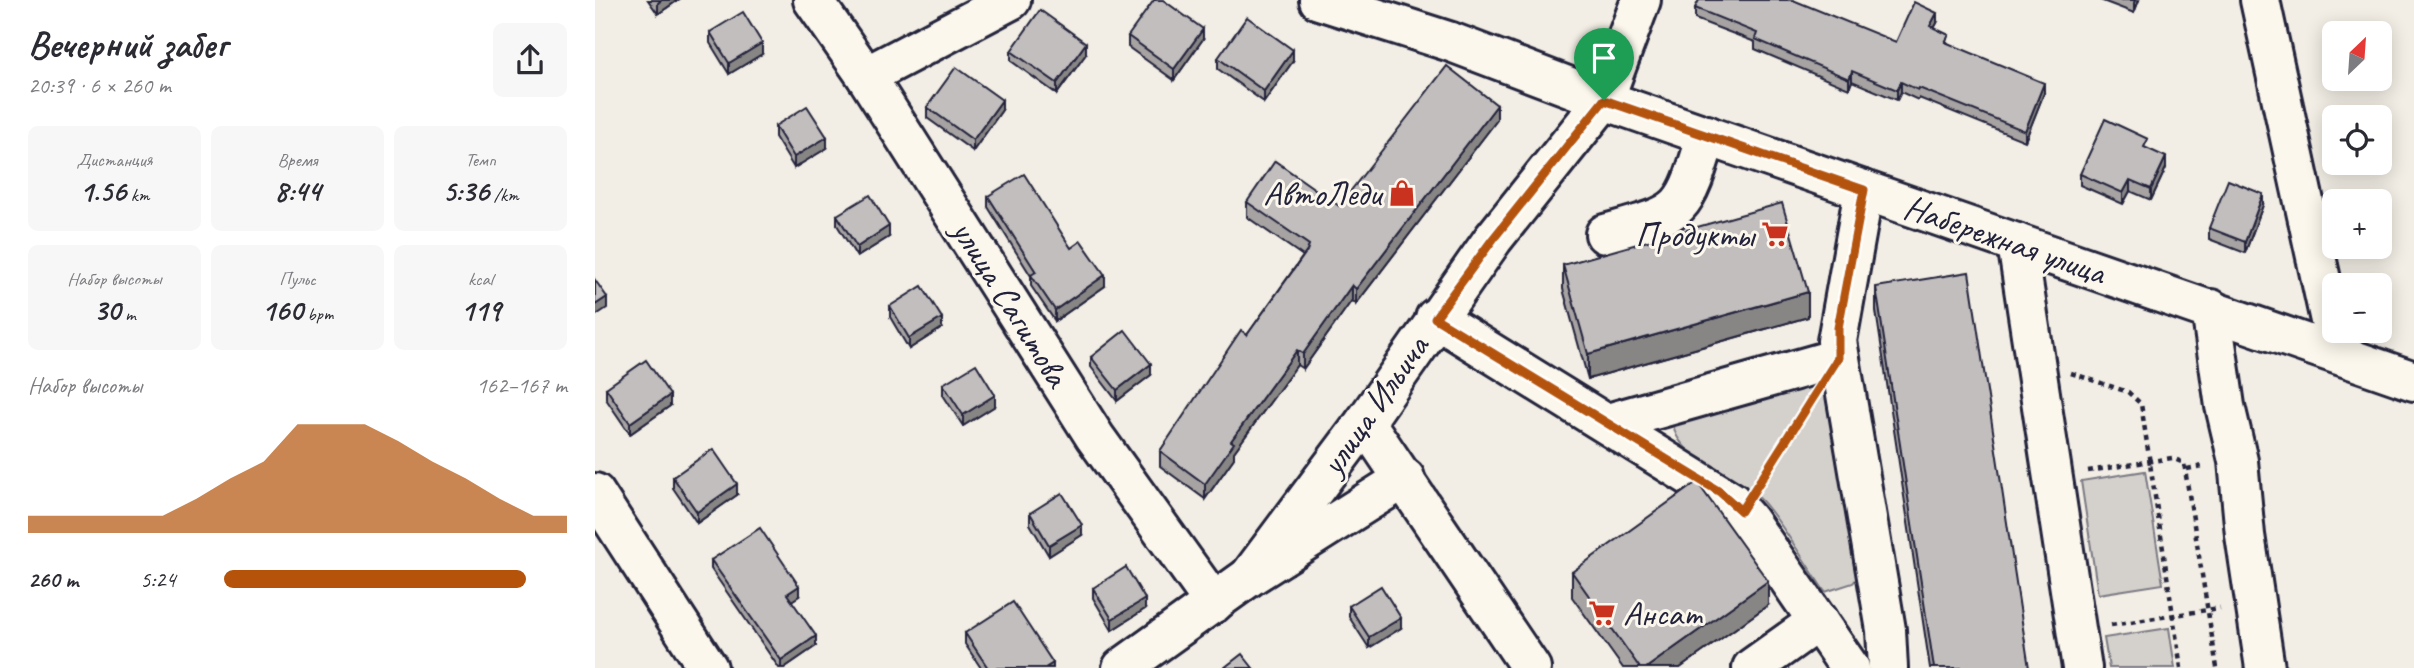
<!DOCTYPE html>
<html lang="ru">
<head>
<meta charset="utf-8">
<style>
  :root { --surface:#fff; --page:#f7f7f7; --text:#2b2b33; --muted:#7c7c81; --accent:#b45309 }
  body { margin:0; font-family:Caveat,sans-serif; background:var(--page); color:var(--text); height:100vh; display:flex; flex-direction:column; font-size:26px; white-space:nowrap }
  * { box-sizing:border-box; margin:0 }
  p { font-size:23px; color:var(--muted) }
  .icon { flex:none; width:38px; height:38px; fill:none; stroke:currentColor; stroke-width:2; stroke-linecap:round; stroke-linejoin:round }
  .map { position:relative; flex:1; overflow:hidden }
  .details { display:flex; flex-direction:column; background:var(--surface); width:595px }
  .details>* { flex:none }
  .needle { width:46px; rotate:25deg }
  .tools { position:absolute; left:1727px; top:21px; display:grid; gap:14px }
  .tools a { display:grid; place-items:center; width:70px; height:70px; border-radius:10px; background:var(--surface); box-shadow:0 4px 18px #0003; font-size:35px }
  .pin { position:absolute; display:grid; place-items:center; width:60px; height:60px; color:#fff; margin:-72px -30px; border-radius:50% 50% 50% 0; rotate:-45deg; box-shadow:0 0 7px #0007 }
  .pin .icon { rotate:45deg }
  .round { display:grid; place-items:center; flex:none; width:74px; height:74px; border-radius:10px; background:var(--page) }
  .headline { display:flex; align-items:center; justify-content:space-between; height:119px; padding:0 28px }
  h1 { font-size:38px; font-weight:700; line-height:52px }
  .metrics { display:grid; grid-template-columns:repeat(3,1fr); gap:10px; height:119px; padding:7px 28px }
  .metrics div { display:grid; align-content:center; border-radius:10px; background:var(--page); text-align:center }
  .metrics b { font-size:30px; font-weight:700 }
  .metrics small { font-size:19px; font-weight:400 }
  .metrics p { font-size:19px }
  .chart { height:196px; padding:14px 28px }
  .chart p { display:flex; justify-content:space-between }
  .chart svg { width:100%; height:126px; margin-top:7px; fill:var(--accent); opacity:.7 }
  ul { padding:0 28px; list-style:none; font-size:23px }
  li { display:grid; grid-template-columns:112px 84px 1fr; align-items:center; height:52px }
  li i { height:18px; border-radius:9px; background:var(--accent) }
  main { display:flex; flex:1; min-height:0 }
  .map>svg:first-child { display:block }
  .green { fill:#d4d1cc; stroke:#7b7a84; stroke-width:2 }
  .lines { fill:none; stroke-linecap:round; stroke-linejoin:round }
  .minor-casing { stroke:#22223b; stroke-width:44 }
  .path { stroke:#22223b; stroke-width:4.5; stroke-dasharray:5 5; stroke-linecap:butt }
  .minor { stroke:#fbf7ec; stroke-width:38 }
  .wall { fill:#a7a3a3; stroke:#22223b; stroke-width:2 }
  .shaded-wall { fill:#888585; stroke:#22223b; stroke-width:2 }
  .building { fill:#c2bebe; stroke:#22223b; stroke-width:2 }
  .route-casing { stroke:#fff; stroke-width:14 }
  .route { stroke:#b45309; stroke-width:9 }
  .labels { text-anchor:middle; stroke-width:6; stroke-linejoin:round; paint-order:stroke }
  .poi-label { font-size:35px; fill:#22223b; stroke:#fbf7ec; text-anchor:end }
  .street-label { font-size:35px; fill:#22223b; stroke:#fbf7ec }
</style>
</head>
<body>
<main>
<section class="details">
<div class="headline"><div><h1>Вечерний забег</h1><p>20:39 · 6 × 260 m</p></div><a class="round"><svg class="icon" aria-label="share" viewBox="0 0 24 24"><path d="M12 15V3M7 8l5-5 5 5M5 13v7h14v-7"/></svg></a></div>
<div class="metrics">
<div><p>Дистанция</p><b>1.56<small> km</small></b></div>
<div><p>Время</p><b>8:44</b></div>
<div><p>Темп</p><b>5:36<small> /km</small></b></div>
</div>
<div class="metrics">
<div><p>Набор высоты</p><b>30<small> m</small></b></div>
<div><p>Пульс</p><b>160<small> bpm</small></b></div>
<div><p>kcal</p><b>119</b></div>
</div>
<div class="chart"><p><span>Набор высоты</span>162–167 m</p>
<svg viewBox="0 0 160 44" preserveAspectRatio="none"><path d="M0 44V38L10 38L20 38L30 38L40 38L50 32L60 25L70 19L80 6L90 6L100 6L110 12L120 19L130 25L140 32L150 38L160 38V44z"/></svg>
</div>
<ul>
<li><b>260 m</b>5:24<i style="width:88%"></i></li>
</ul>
</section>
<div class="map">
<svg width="1819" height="668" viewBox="0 0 1819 668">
  <rect width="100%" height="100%" fill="#f2eee5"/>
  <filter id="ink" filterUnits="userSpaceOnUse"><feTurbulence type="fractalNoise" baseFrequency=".0143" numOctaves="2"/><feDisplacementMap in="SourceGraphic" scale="14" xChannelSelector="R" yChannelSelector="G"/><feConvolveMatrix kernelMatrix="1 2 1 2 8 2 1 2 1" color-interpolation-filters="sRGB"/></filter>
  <g filter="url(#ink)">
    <g class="green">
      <path d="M1230,381L1263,577L1258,583L1230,592C1216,572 1177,507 1161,495C1138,479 1077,452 1079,424Z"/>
      <polygon points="1550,471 1568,584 1503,594 1486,481"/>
      <polygon points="1574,628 1580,668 1514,668 1509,638"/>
    </g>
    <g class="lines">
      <defs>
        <g id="minor">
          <polyline points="218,0 271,76 500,437 619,603"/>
          <polyline points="724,0 856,42 1009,100 1819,381"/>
          <polyline points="1665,0 1742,353"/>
          <polyline points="271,76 416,0"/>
          <polyline points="1269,190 1242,341 1291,630 1293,668"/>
          <path d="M1010,234C1089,212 1088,215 1112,135"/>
          <polyline points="1422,243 1487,668"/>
          <polyline points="1616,309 1630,406 1643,461 1650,535 1670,668"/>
          <polyline points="840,318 1137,502 1153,520 1255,668"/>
          <polyline points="770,422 936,668"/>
          <polyline points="1013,423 1243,358"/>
          <polyline points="0,493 113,668"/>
          <polyline points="654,577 770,422 898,239 1009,100 1046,0"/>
          <polyline points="527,668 654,577 810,478"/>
          <polyline points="1157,668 1223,621"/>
        </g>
      </defs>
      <use href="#minor" class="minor-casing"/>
      <g class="path">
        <polyline points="1476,373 1533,392 1546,404 1586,668"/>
        <polyline points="1592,469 1608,466"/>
        <polyline points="1493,471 1577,458 1589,463 1622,668"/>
        <polyline points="1165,481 1215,402"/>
        <polyline points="1516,625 1625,608"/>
      </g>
      <use href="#minor" class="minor"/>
    </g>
    <g class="wall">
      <polygon points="53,0 83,0 63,14"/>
      <polygon points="1505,0 1544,0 1539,13"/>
      <polygon points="1100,8 1301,42 1342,23 1339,28 1354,44 1449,93 1430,141 1324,98 1323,100 1306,92 1302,100 1257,81 1254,89 1160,49 1160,42 1100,19"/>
      <polygon points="115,32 167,54 134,74 115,43"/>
      <polygon points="533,36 608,39 579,80 533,47"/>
      <polygon points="416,51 491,54 462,94 416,61"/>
      <polygon points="623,58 698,61 669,102 623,69"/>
      <polygon points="332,107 407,110 378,151 332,118"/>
      <polygon points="902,120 761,304 757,300 708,369 702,365 639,452 639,458 610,499 565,466 565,451 652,335 708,256 652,217 652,202 744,206"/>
      <polygon points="180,126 232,148 199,168 180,137"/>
      <polygon points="1553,149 1571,168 1556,200 1535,191 1528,204 1485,185 1485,174"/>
      <polygon points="393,196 476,248 510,286 460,321 436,286 436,276 393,207"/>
      <polygon points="1668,205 1650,253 1614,239 1614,228"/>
      <polygon points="242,215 294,237 262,257 242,225"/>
      <polygon points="968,265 1213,317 993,379 968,289"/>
      <polygon points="1281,287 1434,668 1335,668 1281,311"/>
      <polygon points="295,306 347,328 314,349 295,317"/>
      <polygon points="496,357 556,375 522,401 496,367"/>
      <polygon points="348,384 400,406 368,426 348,395"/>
      <polygon points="11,388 75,406 35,434 11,399"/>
      <polygon points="78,477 142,495 102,523 78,488"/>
      <polygon points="435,513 487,535 454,556 435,524"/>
      <polygon points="116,560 204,596 196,601 221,646 189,668 184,668 116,569"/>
      <polygon points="977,572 1173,605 1085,668 1028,668 977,597"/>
      <polygon points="498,588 550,609 517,630 498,598"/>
      <polygon points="754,606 806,628 774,648 754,617"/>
      <polygon points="370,633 458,668 386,668 370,644"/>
    </g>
    <g class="shaded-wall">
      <polygon points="67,0 83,0 63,14 63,3"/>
      <polygon points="1540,0 1544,0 1539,13 1539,3"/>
      <polygon points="1342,13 1342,23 1335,36 1335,26"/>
      <polygon points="608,29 608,39 579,80 579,69"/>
      <polygon points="167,43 167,54 134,74 134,63"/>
      <polygon points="491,43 491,54 462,94 462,83"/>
      <polygon points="698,50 698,61 669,102 669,91"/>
      <polygon points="1257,71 1257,81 1254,89 1254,79"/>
      <polygon points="1306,82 1306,92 1302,100 1302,90"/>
      <polygon points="1449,83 1449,93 1430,141 1430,131"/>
      <polygon points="407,100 407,110 378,151 378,140"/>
      <polygon points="902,105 902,120 761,304 761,289"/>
      <polygon points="232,137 232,148 199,168 199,157"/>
      <polygon points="1571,157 1571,168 1556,200 1556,189"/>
      <polygon points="1535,180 1535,191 1528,204 1528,193"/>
      <polygon points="1668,194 1668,205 1650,253 1650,242"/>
      <polygon points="294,226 294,237 262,257 262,247"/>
      <polygon points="510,275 510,286 460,321 460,310"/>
      <polygon points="757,285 757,300 708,369 708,354"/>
      <polygon points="1213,292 1213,317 993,379 993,354"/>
      <polygon points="12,297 12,308 0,316 0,305"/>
      <polygon points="347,318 347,328 314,349 314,338"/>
      <polygon points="702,350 702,365 639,452 639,458 610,499 610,484 636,441"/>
      <polygon points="556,364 556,375 522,401 522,390"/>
      <polygon points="75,395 75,406 35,434 35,423"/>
      <polygon points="400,395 400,406 368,426 368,415"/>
      <polygon points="142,484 142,495 102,523 102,512"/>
      <polygon points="487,525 487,535 454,556 454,545"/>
      <polygon points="1173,581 1173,605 1085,668 1051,668"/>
      <polygon points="204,586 204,596 192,604 192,594"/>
      <polygon points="550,599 550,609 517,630 517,619"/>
      <polygon points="806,618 806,628 774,648 774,637"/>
      <polygon points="221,636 221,646 189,668 186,668 186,660"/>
      <polygon points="458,663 458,668 450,668"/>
    </g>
    <g class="building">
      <polygon points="559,0 568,0 608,29 579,69 533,36"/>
      <polygon points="1104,0 1198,0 1301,42 1319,2 1342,13 1335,26 1354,35 1350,42 1449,83 1430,131 1324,88 1323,90 1306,82 1302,90 1257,71 1254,79 1160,39 1162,33 1100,8"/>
      <polygon points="445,10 491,43 462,83 416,51"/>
      <polygon points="148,12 167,43 134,63 115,32"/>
      <polygon points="652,17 698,50 669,91 623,58"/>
      <polygon points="852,66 902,105 761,289 757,285 708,354 702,350 636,441 639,443 610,484 565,451 646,330 652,335 712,251 714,245 652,202 680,161 744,206"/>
      <polygon points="361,67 407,100 378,140 332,107"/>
      <polygon points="212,106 232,137 199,157 180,126"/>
      <polygon points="1510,119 1553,139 1549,147 1571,157 1556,189 1535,180 1528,193 1485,174"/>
      <polygon points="429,174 476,248 486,241 510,275 460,310 436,275 441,272 393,196"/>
      <polygon points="1633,180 1668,194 1650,242 1614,228"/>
      <polygon points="275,195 294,226 262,247 242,215"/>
      <polygon points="1187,203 1213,292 993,354 968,265"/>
      <polygon points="1374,272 1434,668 1339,668 1281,287"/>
      <polygon points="0,280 12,297 0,305"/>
      <polygon points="327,286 347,318 314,338 295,306"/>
      <polygon points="530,330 556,364 522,390 496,357"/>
      <polygon points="51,360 75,395 35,423 11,388"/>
      <polygon points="381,364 400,395 368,415 348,384"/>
      <polygon points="118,449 142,484 102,512 78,477"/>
      <polygon points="1102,482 1173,581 1051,668 1045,668 977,572"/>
      <polygon points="467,493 487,525 454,545 435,513"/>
      <polygon points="165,528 204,586 192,594 221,636 186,660 116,560"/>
      <polygon points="531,567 550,599 517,619 498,588"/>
      <polygon points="786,586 806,618 774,637 754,606"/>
      <polygon points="418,602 458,663 450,668 393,668 370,633"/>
      <polygon points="647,654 658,668 629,668"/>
    </g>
  </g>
  <g class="lines" filter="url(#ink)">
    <defs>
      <polygon id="route" points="1009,100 1269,190 1243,328 1243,358 1146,511 1125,492 840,318 898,239"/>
    </defs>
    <use href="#route" class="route-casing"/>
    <use href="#route" class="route"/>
  </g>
  <defs>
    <symbol id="shop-bare" viewBox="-9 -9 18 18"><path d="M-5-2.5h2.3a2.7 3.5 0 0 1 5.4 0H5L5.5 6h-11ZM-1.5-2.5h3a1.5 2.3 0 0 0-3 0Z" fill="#c8321e" stroke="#fbf7ec" stroke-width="2.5" paint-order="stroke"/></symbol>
    <symbol id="supermarket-bare" viewBox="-9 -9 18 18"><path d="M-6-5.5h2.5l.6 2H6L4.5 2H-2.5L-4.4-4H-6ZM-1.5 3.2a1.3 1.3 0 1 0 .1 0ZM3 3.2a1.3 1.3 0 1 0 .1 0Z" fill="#c8321e" stroke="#fbf7ec" stroke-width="2.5" paint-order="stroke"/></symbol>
  </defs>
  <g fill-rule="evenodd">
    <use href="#shop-bare" x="788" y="174" width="38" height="38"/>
    <use href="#supermarket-bare" x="1161" y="215" width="38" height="38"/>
    <use href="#supermarket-bare" x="988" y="594" width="38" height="38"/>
  </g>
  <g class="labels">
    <g class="poi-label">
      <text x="786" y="205">АвтоЛеди</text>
      <text x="1159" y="246">Продукты</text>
      <text x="1028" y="625" text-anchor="start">Ансат</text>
    </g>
    <g class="street-label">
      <text transform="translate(1410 239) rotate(19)" y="12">Набережная улица</text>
      <text transform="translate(416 303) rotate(58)" y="12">улица Сагитова</text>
      <text transform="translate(779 405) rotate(-55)" y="12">улица Ильича</text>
    </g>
  </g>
</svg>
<div class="tools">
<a><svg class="needle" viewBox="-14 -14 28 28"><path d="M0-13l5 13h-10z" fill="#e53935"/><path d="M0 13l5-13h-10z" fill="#7c7c81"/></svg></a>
<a><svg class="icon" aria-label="locate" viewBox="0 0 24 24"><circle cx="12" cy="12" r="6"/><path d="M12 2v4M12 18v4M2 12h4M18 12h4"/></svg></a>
<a>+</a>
<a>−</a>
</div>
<div class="pin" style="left:1009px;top:100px;background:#1e9e55"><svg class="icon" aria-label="arrive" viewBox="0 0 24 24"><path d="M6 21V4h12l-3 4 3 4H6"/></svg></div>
</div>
</main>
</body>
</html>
